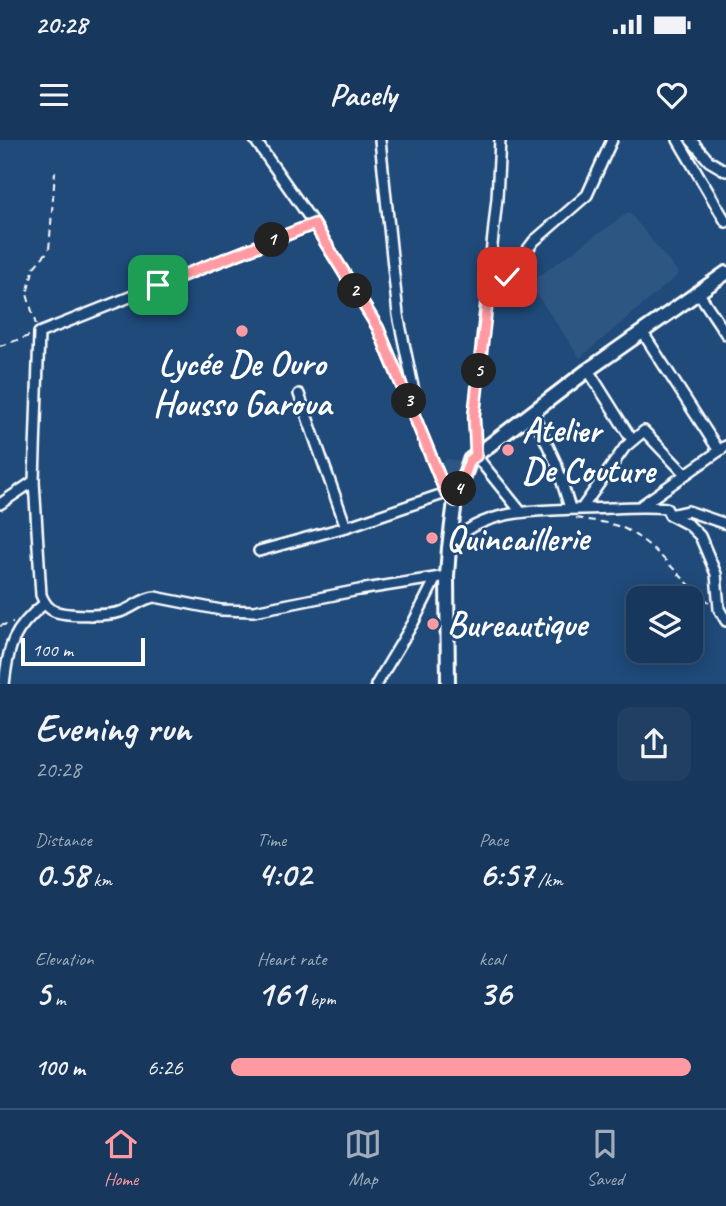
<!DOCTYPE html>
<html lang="en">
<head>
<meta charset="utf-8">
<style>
  :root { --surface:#17385c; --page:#203f62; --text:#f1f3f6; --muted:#9eacbb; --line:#365272; --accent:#ff9aa2 }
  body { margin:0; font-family:Caveat,sans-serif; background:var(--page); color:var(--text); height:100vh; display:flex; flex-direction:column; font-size:26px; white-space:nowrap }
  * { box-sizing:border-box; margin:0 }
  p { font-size:23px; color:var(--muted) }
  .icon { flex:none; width:38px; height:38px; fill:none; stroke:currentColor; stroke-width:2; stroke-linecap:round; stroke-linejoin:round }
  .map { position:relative; height:544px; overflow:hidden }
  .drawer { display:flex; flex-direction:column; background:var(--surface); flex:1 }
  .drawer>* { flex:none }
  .controls { position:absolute; left:626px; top:446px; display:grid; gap:14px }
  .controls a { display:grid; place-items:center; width:77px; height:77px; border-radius:14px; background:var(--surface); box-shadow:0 4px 18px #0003,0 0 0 2px var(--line); font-size:35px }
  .scale { position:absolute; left:21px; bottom:18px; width:124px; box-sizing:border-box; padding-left:7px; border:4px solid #fff; border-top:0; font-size:19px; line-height:24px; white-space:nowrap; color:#fff; -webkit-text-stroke:5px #1f4a7a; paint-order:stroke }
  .pin { position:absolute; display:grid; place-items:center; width:60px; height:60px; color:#fff; margin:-30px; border-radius:14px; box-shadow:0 4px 10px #0006 }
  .km { position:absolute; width:35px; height:35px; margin:-18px; border-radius:50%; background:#222; color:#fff; font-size:19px; line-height:35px; text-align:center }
  .round { display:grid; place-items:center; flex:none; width:74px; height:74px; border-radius:14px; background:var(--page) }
  .summary { display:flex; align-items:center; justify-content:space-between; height:119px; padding:0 35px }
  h1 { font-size:38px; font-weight:700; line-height:52px }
  .stats { display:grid; grid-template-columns:repeat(3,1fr); gap:10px; height:119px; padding:7px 35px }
  .stats div { display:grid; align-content:center }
  .stats b { font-size:35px; font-weight:700 }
  .stats small { font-size:19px; font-weight:400 }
  .stats p { font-size:19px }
  ul { padding:0 35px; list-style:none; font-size:23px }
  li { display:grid; grid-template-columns:112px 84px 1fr; align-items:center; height:52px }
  li i { height:18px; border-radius:9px; background:var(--accent) }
  .status { display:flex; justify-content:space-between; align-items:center; height:49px; padding:0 35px; background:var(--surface); direction:ltr }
  .status svg { height:19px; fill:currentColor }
  header { display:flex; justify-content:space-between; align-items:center; height:91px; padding:0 35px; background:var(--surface); font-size:32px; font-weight:700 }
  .tabs { display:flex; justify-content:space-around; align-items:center; height:98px; border-top:2px solid var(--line); background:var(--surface); font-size:19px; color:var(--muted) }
  .tabs a { display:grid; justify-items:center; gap:4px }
  .tabs .on { color:var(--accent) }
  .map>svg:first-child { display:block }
  .built { fill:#2e5683 }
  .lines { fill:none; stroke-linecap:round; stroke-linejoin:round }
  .minor-casing { stroke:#fff; stroke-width:14 }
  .major-casing { stroke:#fff; stroke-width:18 }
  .path { stroke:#fff; stroke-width:2; stroke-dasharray:7 5; stroke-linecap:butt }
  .minor { stroke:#1f4a7a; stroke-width:9 }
  .major { stroke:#1f4a7a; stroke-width:12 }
  .route-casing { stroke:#fff; stroke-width:14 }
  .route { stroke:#ff9aa2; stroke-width:9 }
  .poi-dot { fill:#ff9aa2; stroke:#1f4a7a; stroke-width:2.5 }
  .labels { text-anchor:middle; stroke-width:5; stroke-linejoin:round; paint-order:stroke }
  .poi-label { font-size:35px; font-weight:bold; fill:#fff; stroke:#1f4a7a; text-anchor:start }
</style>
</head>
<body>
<div class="status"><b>20:28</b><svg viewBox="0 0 49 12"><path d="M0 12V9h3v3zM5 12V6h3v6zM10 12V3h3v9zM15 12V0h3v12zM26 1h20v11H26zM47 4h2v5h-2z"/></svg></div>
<header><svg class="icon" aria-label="menu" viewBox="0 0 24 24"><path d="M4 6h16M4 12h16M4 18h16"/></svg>Pacely<svg class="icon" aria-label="heart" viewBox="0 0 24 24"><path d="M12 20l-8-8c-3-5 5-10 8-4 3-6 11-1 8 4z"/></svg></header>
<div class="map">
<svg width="726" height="545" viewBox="0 0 726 545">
  <rect width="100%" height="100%" fill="#1f4a7a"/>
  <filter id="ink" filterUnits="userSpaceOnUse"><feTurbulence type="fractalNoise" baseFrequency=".0143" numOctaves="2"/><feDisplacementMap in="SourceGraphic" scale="14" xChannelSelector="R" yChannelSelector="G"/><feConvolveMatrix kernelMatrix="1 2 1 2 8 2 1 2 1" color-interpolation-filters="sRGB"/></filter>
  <g filter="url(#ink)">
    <g class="built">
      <polygon points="629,72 679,134 580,218 529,143"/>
      <polygon points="446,319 467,321 456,353 443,346 436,335"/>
    </g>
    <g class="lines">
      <defs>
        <g id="minor">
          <polyline points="255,0 314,84 378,188 446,353 455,361"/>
          <polyline points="380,0 398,175 415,256 413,268"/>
          <polyline points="500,0 497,58 474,276 476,316 521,372"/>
          <polyline points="678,0 726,82"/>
          <polyline points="691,0 709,21 726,31"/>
          <path d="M314,84L39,193L34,341L41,455C44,462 47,468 54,471C66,476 108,476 120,472C132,469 142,458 155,457L221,470L254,471L359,450L447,436"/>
          <polyline points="698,152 726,194"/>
          <polyline points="488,155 507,137 534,101 587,55 612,0"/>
          <polyline points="643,193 719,311"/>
          <polyline points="588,230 632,300"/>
          <polyline points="299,254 346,387"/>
          <polyline points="533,274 556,323 570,368"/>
          <polyline points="0,364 34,341"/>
          <polyline points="642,365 726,306"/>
          <polyline points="582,368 625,307 644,291 685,334"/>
          <polyline points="670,375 689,385 700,396 716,434 719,469 726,481"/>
          <path d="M451,405C484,363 563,371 611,368C630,367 647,366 666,368L670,375L688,371L726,384"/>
          <polyline points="259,411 346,387 446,353"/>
          <path d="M4,545C8,506 13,489 44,464"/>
          <polyline points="376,545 413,483 436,438"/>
        </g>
        <polyline id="major" points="448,545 447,436 449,408 455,361 470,320 588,230 726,133"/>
      </defs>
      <use href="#minor" class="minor-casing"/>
      <use href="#major" class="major-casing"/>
      <g class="path">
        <polyline points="36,185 27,154 34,127 49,110 55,32"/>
        <polyline points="0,206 29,196"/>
        <path d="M576,378C592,381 610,382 625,389C659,407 679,439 709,462"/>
        <polyline points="0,486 13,482"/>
      </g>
      <use href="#minor" class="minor"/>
      <use href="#major" class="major"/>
    </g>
  </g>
  <g class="lines" filter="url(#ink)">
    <defs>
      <polyline id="route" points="158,145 314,84 378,188 446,353 455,361 470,320 476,316 474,276 488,155 507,137"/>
    </defs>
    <use href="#route" class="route-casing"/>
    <use href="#route" class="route"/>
  </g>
  <g class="poi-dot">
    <circle cx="242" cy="191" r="7"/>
    <circle cx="508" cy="310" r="7"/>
    <circle cx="432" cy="398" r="7"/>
    <circle cx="433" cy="484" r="7"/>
  </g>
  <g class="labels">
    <g class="poi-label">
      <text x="242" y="235" text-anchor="middle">Lycée De Ouro<tspan x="242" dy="40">Housso Garoua</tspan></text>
      <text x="522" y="302">Atelier<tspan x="522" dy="40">De Couture</tspan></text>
      <text x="446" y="410">Quincaillerie</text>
      <text x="447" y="496">Bureautique</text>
    </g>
  </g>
</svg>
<div class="controls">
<a><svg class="icon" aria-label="layers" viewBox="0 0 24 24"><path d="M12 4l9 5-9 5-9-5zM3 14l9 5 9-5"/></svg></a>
</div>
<div class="scale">100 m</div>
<div class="pin" style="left:158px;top:145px;background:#1e9e55"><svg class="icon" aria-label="arrive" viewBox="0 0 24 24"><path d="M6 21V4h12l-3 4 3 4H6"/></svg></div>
<div class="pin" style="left:507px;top:137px;background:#d93025"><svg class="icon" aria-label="check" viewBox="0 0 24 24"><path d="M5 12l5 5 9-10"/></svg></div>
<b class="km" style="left:272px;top:100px">1</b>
<b class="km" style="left:355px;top:151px">2</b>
<b class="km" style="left:409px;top:261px">3</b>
<b class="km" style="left:459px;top:349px">4</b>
<b class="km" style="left:479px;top:231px">5</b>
</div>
<section class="drawer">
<div class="summary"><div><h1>Evening run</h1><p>20:28</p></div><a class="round"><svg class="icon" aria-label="share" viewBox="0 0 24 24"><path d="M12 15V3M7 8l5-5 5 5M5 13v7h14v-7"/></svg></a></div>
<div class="stats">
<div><p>Distance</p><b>0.58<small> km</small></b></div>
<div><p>Time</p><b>4:02</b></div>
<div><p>Pace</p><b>6:57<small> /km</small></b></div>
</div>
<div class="stats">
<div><p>Elevation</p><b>5<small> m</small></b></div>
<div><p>Heart rate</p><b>161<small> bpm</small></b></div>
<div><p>kcal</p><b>36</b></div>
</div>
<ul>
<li><b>100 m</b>6:26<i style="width:100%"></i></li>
</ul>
</section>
<nav class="tabs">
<a class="on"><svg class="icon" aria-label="home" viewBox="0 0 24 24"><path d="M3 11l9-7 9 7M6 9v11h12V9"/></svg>Home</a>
<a><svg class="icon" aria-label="map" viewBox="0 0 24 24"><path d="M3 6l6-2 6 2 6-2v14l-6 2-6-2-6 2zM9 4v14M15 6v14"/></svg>Map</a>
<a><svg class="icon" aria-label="saved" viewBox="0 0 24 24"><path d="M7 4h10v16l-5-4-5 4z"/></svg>Saved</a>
</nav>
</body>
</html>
